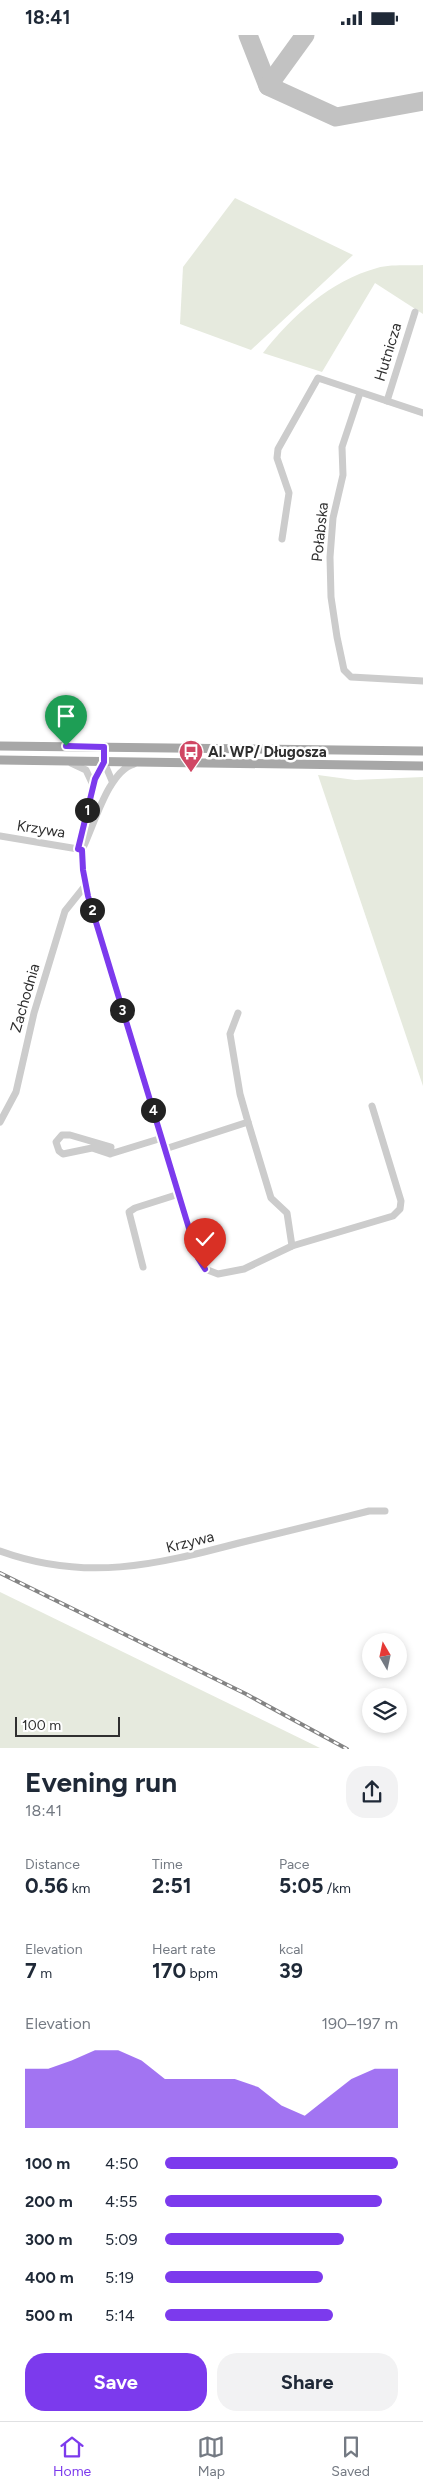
<!DOCTYPE html>
<html lang="en">
<head>
<meta charset="utf-8">
<style>
  :root { --surface:#fff; --page:#f2f2f3; --text:#1f2937; --muted:#747a83; --line:#e0e1e3; --accent:#7c3aed }
  body { margin:0; font-family:Figtree,sans-serif; background:var(--page); color:var(--text); height:100vh; display:flex; flex-direction:column; font-size:19px; white-space:nowrap }
  * { box-sizing:border-box; margin:0 }
  p { font-size:16px; color:var(--muted) }
  .icon { flex:none; width:28px; height:28px; fill:none; stroke:currentColor; stroke-width:2; stroke-linecap:round; stroke-linejoin:round }
  .map { position:relative; height:1714px; overflow:hidden }
  .sheet { display:flex; flex-direction:column; background:var(--surface); flex:1 }
  .sheet>* { flex:none }
  .needle { width:32px; rotate:351deg }
  .tools { position:absolute; left:362px; top:1598px; display:grid; gap:10px }
  .tools a { display:grid; place-items:center; width:45px; height:45px; border-radius:50%; background:var(--surface); box-shadow:0 2px 8px #0003; font-size:25px }
  .scale { position:absolute; left:15px; bottom:12px; width:105px; box-sizing:border-box; padding-left:5px; border:2px solid #2f2f2f; border-top:0; font-size:14px; line-height:18px; white-space:nowrap; color:#2f2f2f; -webkit-text-stroke:4px #fff; paint-order:stroke }
  .pin { position:absolute; display:grid; place-items:center; width:42px; height:42px; color:#fff; margin:-51px -21px; border-radius:50% 50% 50% 0; rotate:-45deg; box-shadow:0 0 5px #0007 }
  .pin .icon { rotate:45deg }
  .km { position:absolute; width:25px; height:25px; margin:-12px; border-radius:50%; background:#222; color:#fff; font-size:14px; line-height:25px; text-align:center }
  .round { display:grid; place-items:center; flex:none; width:52px; height:52px; border-radius:20px; background:var(--page) }
  .summary { display:flex; align-items:center; justify-content:space-between; height:85px; padding:0 25px }
  h1 { font-size:28px; font-weight:700; line-height:38px }
  .metrics { display:grid; grid-template-columns:repeat(3,1fr); gap:8px; height:85px; padding:5px 25px }
  .metrics div { display:grid; align-content:center }
  .metrics b { font-size:21px; font-weight:700 }
  .metrics small { font-size:14px; font-weight:400 }
  .metrics p { font-size:14px }
  .chart { height:140px; padding:10px 25px }
  .chart p { display:flex; justify-content:space-between }
  .chart svg { width:100%; height:90px; margin-top:5px; fill:var(--accent); opacity:.7 }
  .action { display:flex; gap:10px; margin-top:auto; padding:10px 25px }
  .action a { flex:1; height:58px; border-radius:20px; background:var(--accent); color:#fff; font-size:20px; font-weight:700; line-height:58px; text-align:center }
  .action a+a { background:var(--page); color:var(--text) }
  ul { padding:0 25px; list-style:none; font-size:16px }
  li { display:grid; grid-template-columns:80px 60px 1fr; align-items:center; height:38px }
  li i { height:12px; border-radius:6px; background:var(--accent) }
  .status { display:flex; justify-content:space-between; align-items:center; height:35px; padding:0 25px; background:var(--surface); direction:ltr }
  .status svg { height:14px; fill:currentColor }
  .dock { display:flex; justify-content:space-around; align-items:center; height:70px; border-top:1px solid var(--line); background:var(--surface); font-size:14px; color:var(--muted) }
  .dock a { display:grid; justify-items:center; gap:2px }
  .dock .on { color:var(--accent) }
  .map>svg:first-child { display:block }
  .green { fill:#e6eade }
  .lines { fill:none; stroke-linecap:round; stroke-linejoin:round }
  .taxiway { stroke:#c2c2c2; stroke-width:19 }
  .minor { stroke:#ccc; stroke-width:7 }
  .major { stroke:#a7a7a7; stroke-width:9 }
  .rail-casing { stroke:#848484; stroke-width:4 }
  .rail { stroke:#fff; stroke-width:2; stroke-dasharray:5.5; stroke-linecap:butt }
  .route-casing { stroke:#fff; stroke-width:10 }
  .route { stroke:#7c3aed; stroke-width:6 }
  .labels { text-anchor:middle; stroke-width:5; stroke-linejoin:round; paint-order:stroke }
  .street-label { font-size:15px; fill:#2f2f2f; stroke:#fff }
  .poi-label { font-size:15px; font-weight:bold; fill:#2f2f2f; stroke:#fff; text-anchor:start }
</style>
</head>
<body>
<div class="status"><b>18:41</b><svg viewBox="0 0 49 12"><path d="M0 12V9h3v3zM5 12V6h3v6zM10 12V3h3v9zM15 12V0h3v12zM26 1h20v11H26zM47 4h2v5h-2z"/></svg></div>
<div class="map">
<svg width="423" height="1714" viewBox="0 0 423 1714">
  <rect width="100%" height="100%" fill="#fff"/>
  <g class="green">
    <polygon points="235,163 353,220 251,315 180,289 183,232"/>
    <path d="M423,230V279L375,248L322,337L263,318C292,281 330,246 377,233C390,229 409,231 423,230Z"/>
    <polygon points="318,740 355,745 423,742 423,1051"/>
    <polygon points="0,1557 320,1713 0,1713"/>
  </g>
  <g class="lines">
    <g class="taxiway">
      <polyline points="248,0 268,51 336,82 423,66"/>
      <polyline points="268,51 305,0"/>
    </g>
    <g class="minor">
      <polyline points="360,358 342,412 343,440 333,483 330,522 331,562 337,602 344,635 351,642 423,646"/>
      <polyline points="387,366 415,277"/>
      <polyline points="282,504 289,458 277,423 278,414 318,343 423,378"/>
      <polyline points="104,712 104,727 112,746"/>
      <polyline points="71,728 86,735 93,750"/>
      <polyline points="0,801 78,814"/>
      <polyline points="78,814 82,815 83,835 88,861 198,1223 205,1234 218,1239 244,1234 292,1211 393,1181 400,1174 401,1166 372,1071"/>
      <polyline points="78,814 95,745 104,727"/>
      <path d="M82,815C94,791 108,736 134,729"/>
      <polyline points="0,1087 16,1057 34,978 65,876 85,851"/>
      <polyline points="248,1087 271,1163 287,1178 292,1211"/>
      <polyline points="165,1114 248,1087 240,1059 230,999 238,978"/>
      <polyline points="110,1119 111,1112 70,1100 62,1100 56,1107 59,1116 63,1119 92,1113 110,1119 162,1103"/>
      <polyline points="196,1217 206,1215"/>
      <polyline points="143,1232 129,1177 135,1173 179,1159"/>
      <path d="M0,1516C86,1547 155,1530 239,1508C283,1497 326,1487 369,1476H385"/>
    </g>
    <g class="major">
      <polyline points="0,711 423,716"/>
      <polyline points="0,725 423,731"/>
    </g>
    <defs>
      <polyline id="rail" points="0,1538 246,1659 347,1714"/>
    </defs>
    <use href="#rail" class="rail-casing"/>
    <use href="#rail" class="rail"/>
  </g>
  <g class="lines">
    <defs>
      <polyline id="route" points="66,711 104,712 104,727 95,744 78,814 82,815 83,835 88,861 198,1223 205,1234"/>
    </defs>
    <use href="#route" class="route-casing"/>
    <use href="#route" class="route"/>
  </g>
  <defs>
    <symbol id="bus-pin" viewBox="-11 -11 22 30"><path d="M0 17L-7.5 6A9.5 9.5 0 1 1 7.5 6Z" fill="#d04764" stroke="#fff"/><path d="M-5-6H5V4H4V6H2V4H-2V6H-4V4H-5ZM-3.5-4V0h7V-4ZM-3.5 1.2v1.5H-2V1.2ZM2 1.2v1.5H3.5V1.2Z" fill="#fff"/></symbol>
  </defs>
  <g fill-rule="evenodd">
    <use href="#bus-pin" x="177" y="703" width="28" height="38"/>
  </g>
  <g class="labels">
    <g class="street-label">
      <text transform="translate(388 317) rotate(-73)" y="5">Hutnicza</text>
      <text transform="translate(320 497) rotate(-84)" y="5">Połabska</text>
      <text transform="translate(41 794) rotate(9)" y="5">Krzywa</text>
      <text transform="translate(25 963) rotate(-74)" y="5">Zachodnia</text>
      <text transform="translate(190 1507) rotate(-14)" y="5">Krzywa</text>
    </g>
    <g class="poi-label">
      <text x="208" y="722">Al. WP/ Długosza</text>
    </g>
  </g>
</svg>
<div class="tools">
<a><svg class="needle" viewBox="-14 -14 28 28"><path d="M0-13l5 13h-10z" fill="#e53935"/><path d="M0 13l5-13h-10z" fill="#747a83"/></svg></a>
<a><svg class="icon" aria-label="layers" viewBox="0 0 24 24"><path d="M12 4l9 5-9 5-9-5zM3 14l9 5 9-5"/></svg></a>
</div>
<div class="scale">100 m</div>
<div class="pin" style="left:66px;top:711px;background:#1e9e55"><svg class="icon" aria-label="arrive" viewBox="0 0 24 24"><path d="M6 21V4h12l-3 4 3 4H6"/></svg></div>
<div class="pin" style="left:205px;top:1234px;background:#d93025"><svg class="icon" aria-label="check" viewBox="0 0 24 24"><path d="M5 12l5 5 9-10"/></svg></div>
<b class="km" style="left:87px;top:775px">1</b>
<b class="km" style="left:92px;top:875px">2</b>
<b class="km" style="left:122px;top:975px">3</b>
<b class="km" style="left:153px;top:1075px">4</b>
</div>
<section class="sheet">
<div class="summary"><div><h1>Evening run</h1><p>18:41</p></div><a class="round"><svg class="icon" aria-label="share" viewBox="0 0 24 24"><path d="M12 15V3M7 8l5-5 5 5M5 13v7h14v-7"/></svg></a></div>
<div class="metrics">
<div><p>Distance</p><b>0.56<small> km</small></b></div>
<div><p>Time</p><b>2:51</b></div>
<div><p>Pace</p><b>5:05<small> /km</small></b></div>
</div>
<div class="metrics">
<div><p>Elevation</p><b>7<small> m</small></b></div>
<div><p>Heart rate</p><b>170<small> bpm</small></b></div>
<div><p>kcal</p><b>39</b></div>
</div>
<div class="chart"><p><span>Elevation</span>190–197 m</p>
<svg viewBox="0 0 160 44" preserveAspectRatio="none"><path d="M0 44V15L10 15L20 11L30 6L40 6L50 11L60 20L70 20L80 20L90 20L100 24L110 33L120 38L130 29L140 20L150 15L160 15V44z"/></svg>
</div>
<ul>
<li><b>100 m</b>4:50<i style="width:100%"></i></li>
<li><b>200 m</b>4:55<i style="width:93%"></i></li>
<li><b>300 m</b>5:09<i style="width:77%"></i></li>
<li><b>400 m</b>5:19<i style="width:68%"></i></li>
<li><b>500 m</b>5:14<i style="width:72%"></i></li>
</ul>
<div class="action"><a>Save</a><a>Share</a></div>
</section>
<nav class="dock">
<a class="on"><svg class="icon" aria-label="home" viewBox="0 0 24 24"><path d="M3 11l9-7 9 7M6 9v11h12V9"/></svg>Home</a>
<a><svg class="icon" aria-label="map" viewBox="0 0 24 24"><path d="M3 6l6-2 6 2 6-2v14l-6 2-6-2-6 2zM9 4v14M15 6v14"/></svg>Map</a>
<a><svg class="icon" aria-label="saved" viewBox="0 0 24 24"><path d="M7 4h10v16l-5-4-5 4z"/></svg>Saved</a>
</nav>
</body>
</html>
